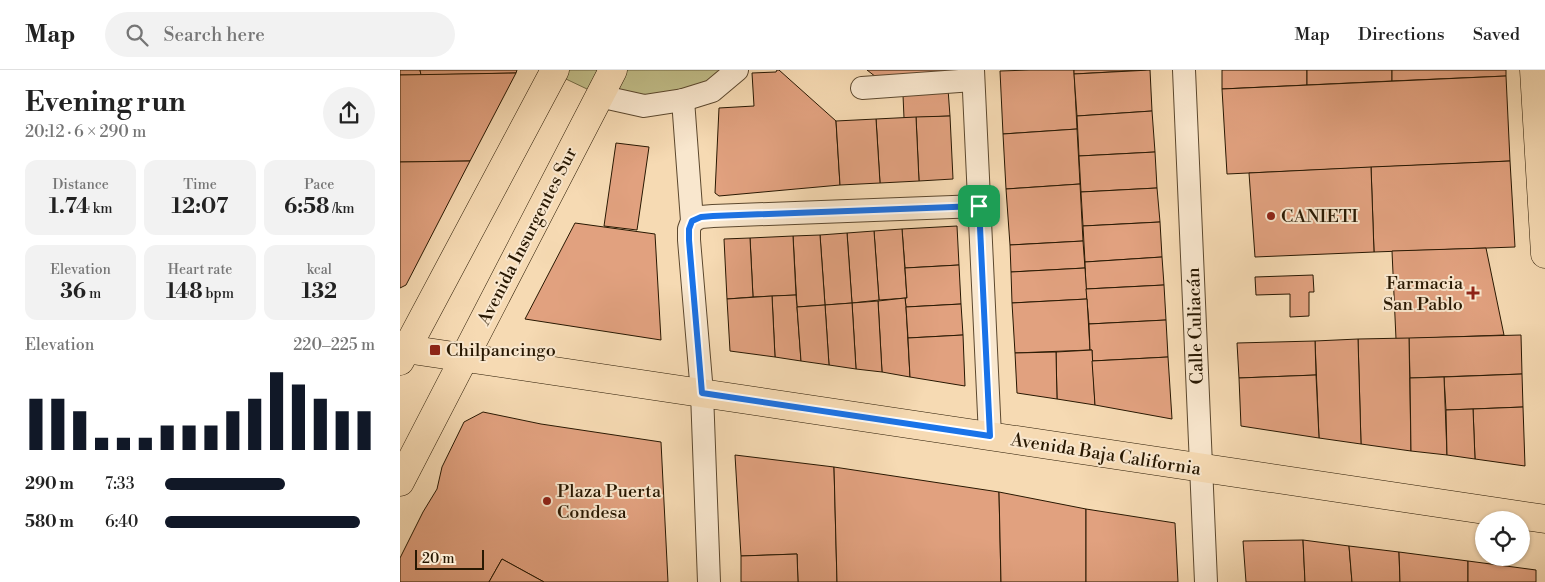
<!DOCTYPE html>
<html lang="en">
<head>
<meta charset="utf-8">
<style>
  :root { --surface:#fff; --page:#f2f2f2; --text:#222; --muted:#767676; --line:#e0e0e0; --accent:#111827 }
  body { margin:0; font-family:"Libre Bodoni",serif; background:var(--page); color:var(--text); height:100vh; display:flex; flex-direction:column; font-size:19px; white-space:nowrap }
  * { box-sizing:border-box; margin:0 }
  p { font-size:16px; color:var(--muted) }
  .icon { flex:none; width:28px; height:28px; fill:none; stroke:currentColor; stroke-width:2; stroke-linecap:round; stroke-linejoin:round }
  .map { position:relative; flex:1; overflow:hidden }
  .side { display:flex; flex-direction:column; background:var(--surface); width:400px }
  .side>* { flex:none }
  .buttons { position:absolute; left:1075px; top:441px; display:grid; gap:10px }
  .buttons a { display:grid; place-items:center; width:55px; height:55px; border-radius:50%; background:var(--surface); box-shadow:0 1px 4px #0004; font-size:25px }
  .scale { position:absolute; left:15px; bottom:12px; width:69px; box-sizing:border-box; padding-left:5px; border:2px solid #281802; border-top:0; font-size:14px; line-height:18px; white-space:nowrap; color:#281802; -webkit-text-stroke:4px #f9e7ce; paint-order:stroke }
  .pin { position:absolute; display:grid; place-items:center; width:42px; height:42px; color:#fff; margin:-21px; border-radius:10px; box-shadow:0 2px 8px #0006 }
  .round { display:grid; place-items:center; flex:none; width:52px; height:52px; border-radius:26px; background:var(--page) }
  .head { display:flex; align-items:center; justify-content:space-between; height:85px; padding:0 25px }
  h1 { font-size:28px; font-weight:700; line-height:38px }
  .stats { display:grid; grid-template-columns:repeat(3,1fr); gap:8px; height:85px; padding:5px 25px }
  .stats div { display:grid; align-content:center; border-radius:12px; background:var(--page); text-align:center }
  .stats b { font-size:21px; font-weight:700 }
  .stats small { font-size:14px; font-weight:400 }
  .stats p { font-size:14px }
  .chart { height:140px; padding:10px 25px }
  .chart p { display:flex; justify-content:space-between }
  .chart svg { width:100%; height:90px; margin-top:5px; stroke:var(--accent); stroke-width:6 }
  ul { padding:0 25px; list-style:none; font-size:16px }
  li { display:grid; grid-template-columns:80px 60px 1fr; align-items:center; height:38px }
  li i { height:12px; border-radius:6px; background:var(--accent) }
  header { display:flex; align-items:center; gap:30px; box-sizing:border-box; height:70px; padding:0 25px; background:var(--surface); border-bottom:1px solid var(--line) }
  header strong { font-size:24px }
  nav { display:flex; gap:28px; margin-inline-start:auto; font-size:18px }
  .search { width:350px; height:45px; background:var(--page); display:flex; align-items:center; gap:12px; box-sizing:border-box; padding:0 18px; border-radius:28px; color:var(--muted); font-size:19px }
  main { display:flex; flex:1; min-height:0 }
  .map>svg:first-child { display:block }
  .green { fill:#c1be89; stroke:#746b46 }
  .building { fill:#e1a17f; stroke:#281802 }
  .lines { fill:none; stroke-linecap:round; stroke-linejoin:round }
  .minor-casing { stroke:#5c482e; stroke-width:24 }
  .major-casing { stroke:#281802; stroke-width:29 }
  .minor { stroke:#f9e7ce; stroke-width:22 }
  .major { stroke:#f6dab3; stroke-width:28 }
  .route-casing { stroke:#fff; stroke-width:10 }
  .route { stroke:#1a73e8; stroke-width:6 }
  .poi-dot { fill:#8f2418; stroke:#f9e7ce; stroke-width:2 }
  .labels { text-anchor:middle; stroke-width:4; stroke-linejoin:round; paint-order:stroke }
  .poi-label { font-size:18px; fill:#281802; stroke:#f9e7ce; text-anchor:start }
  .street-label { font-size:18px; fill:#281802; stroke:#f9e7ce }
</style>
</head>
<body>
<header>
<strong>Map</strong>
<div class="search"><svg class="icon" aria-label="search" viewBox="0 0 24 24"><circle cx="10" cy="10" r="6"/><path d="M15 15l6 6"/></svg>Search here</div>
<nav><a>Map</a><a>Directions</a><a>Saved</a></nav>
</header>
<main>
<section class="side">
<div class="head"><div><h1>Evening run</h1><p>20:12 · 6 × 290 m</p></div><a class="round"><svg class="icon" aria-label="share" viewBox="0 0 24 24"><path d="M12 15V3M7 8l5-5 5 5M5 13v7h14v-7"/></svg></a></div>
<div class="stats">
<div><p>Distance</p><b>1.74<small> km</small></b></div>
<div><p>Time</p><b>12:07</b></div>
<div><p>Pace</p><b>6:58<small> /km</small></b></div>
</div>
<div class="stats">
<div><p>Elevation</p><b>36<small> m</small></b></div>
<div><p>Heart rate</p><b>148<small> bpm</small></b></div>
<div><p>kcal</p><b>132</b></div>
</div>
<div class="chart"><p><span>Elevation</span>220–225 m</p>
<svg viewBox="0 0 160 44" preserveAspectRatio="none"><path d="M5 44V19M15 44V19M25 44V25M35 44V38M45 44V38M55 44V38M65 44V32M75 44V32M85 44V32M95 44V25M105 44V19M115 44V6M125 44V12M135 44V19M145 44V25M155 44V25"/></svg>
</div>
<ul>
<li><b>290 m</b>7:33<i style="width:57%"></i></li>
<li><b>580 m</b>6:40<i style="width:93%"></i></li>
</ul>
</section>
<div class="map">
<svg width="1145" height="512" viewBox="0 0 1145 512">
  <rect width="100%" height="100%" fill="#f6dab3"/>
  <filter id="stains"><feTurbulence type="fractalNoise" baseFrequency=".004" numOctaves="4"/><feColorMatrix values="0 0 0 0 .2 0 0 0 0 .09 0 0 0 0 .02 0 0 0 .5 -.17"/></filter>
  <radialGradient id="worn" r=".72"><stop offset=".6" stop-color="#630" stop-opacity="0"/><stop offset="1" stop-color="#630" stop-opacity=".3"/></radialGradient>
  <polygon class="green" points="147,0 346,0 313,32 220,31 187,19"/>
  <g class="building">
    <polygon points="0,0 20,0 21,5 0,5"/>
    <polygon points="20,0 117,0 116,3 21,5"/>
    <polygon points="377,0 379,0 436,51 440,115 319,126 315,123 319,38 354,36 352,3 376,2"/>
    <polygon points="467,0 547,0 547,4 476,7"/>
    <polygon points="630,0 674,0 677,59 603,64 600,1"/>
    <polygon points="674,0 746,0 674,4"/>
    <polygon points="750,0 752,41 677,46 674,4"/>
    <polygon points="822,0 907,0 907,15 822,19"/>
    <polygon points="907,0 992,0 992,11 907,15"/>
    <polygon points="992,0 1106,0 1106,6 992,11"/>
    <polygon points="116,3 70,91 0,92 0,5"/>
    <polygon points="1106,6 1110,91 827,104 822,19"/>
    <polygon points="548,19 550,46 504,48 503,25"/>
    <polygon points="752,41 755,82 679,86 677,46"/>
    <polygon points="550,46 553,109 519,111 516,47"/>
    <polygon points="516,47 519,111 480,113 476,49"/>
    <polygon points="476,49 480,113 440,115 436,51"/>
    <polygon points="677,59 680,114 606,119 603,64"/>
    <polygon points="216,73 249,77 237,160 204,156"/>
    <polygon points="755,82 757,118 681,122 679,86"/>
    <polygon points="70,91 6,215 0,218 0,92"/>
    <polygon points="1110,91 1115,177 974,182 971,97"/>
    <polygon points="971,97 974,182 855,187 849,103"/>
    <polygon points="680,114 683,171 610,175 606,119"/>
    <polygon points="757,118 760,152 683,156 681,122"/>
    <polygon points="760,152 762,187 685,192 683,156"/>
    <polygon points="175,153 255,164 261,270 125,249"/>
    <polygon points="557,156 559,195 505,198 502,159"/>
    <polygon points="502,159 507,228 479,230 474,161"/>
    <polygon points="474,161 479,230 452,233 447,163"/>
    <polygon points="447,163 452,233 425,235 420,165"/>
    <polygon points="420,165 425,235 397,237 393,166"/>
    <polygon points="393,166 396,225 353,227 350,168"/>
    <polygon points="350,168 353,227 327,229 324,169"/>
    <polygon points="683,171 685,198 611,202 610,175"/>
    <polygon points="1086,178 1104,265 996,269 992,181"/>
    <polygon points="762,187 764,215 686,219 685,192"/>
    <polygon points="559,195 561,234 506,237 505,228 507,228 505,198"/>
    <polygon points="685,198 687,229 612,233 611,202"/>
    <polygon points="913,205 914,222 909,222 909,246 890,247 890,224 856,225 855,207"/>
    <polygon points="764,215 766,250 689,254 686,219"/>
    <polygon points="396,225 397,237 401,291 375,287 372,226"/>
    <polygon points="372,226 375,287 330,281 327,229"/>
    <polygon points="505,228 506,237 510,307 482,302 478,231"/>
    <polygon points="687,229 690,280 615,283 612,233"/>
    <polygon points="478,231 482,302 456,299 452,233"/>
    <polygon points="452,233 456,299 429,295 425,235"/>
    <polygon points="561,234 563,265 508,268 506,237"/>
    <polygon points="425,235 429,295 401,291 397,237"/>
    <polygon points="766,250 768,287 692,291 692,280 690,280 689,254"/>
    <polygon points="563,265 565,316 510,307 508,268"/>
    <polygon points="1121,265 1122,304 1010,308 1009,268"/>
    <polygon points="1009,268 1011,381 961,374 958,269"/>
    <polygon points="958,269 961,374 919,368 915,271"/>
    <polygon points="915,271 916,305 839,308 837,273"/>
    <polygon points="692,280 695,335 657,329 656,282"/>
    <polygon points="656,282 657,329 617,323 615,283"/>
    <polygon points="768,287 772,349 695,335 692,291"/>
    <polygon points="1122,304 1123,337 1046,340 1044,307"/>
    <polygon points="916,305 919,368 841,356 839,308"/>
    <polygon points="1044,307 1047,385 1011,381 1010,308"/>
    <polygon points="1123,337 1125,396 1075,389 1073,339"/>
    <polygon points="1073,339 1075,389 1047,385 1046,340"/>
    <polygon points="83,342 141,354 261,372 268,512 144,512 102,489 89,512 0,512 0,488 23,442 37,419 42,397 64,352"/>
    <polygon points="335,385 434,397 437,512 398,512 397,484 341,486"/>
    <polygon points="434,397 599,422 601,512 437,512"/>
    <polygon points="599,422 686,439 686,512 601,512"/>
    <polygon points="686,439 775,453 778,512 686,512"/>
    <polygon points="903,470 905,512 846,512 843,471"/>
    <polygon points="903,470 949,476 952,512 905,512"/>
    <polygon points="949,476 999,482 1000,512 952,512"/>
    <polygon points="999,482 1068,491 1068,512 1000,512"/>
    <polygon points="397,484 398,512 341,512 341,486"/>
    <polygon points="102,489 144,512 89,512"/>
    <polygon points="1068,491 1136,500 1136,512 1068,512"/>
  </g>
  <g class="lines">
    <defs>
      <g id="minor">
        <polyline points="573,0 590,366"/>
        <polyline points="784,0 806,512"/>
        <polyline points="462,18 573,10"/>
        <polyline points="199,26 244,36 283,30 312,21 337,0"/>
        <polyline points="283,30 292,151 289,159 289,170 302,323 309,512"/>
        <polyline points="292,151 301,147 313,146 579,136"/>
      </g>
      <g id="major">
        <polyline points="1134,0 1145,184"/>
        <polyline points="0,278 1145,449"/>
        <polyline points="0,291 155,0"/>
        <polyline points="0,412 213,0"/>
      </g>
    </defs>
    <use href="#minor" class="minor-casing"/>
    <use href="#major" class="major-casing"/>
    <use href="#minor" class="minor"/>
    <use href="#major" class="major"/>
  </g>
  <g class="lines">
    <defs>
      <polygon id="route" points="579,136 590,366 302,323 289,170 289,159 292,151 301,147 313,146"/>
    </defs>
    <use href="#route" class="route-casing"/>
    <use href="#route" class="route"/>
  </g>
  <g class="poi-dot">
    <circle cx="871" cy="146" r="5"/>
    <path d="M1070.5 215.5h5v5h5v5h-5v5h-5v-5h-5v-5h5z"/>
    <rect x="29" y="274" width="12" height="12" rx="2.5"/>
    <circle cx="147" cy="431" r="5"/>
  </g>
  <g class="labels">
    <g class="poi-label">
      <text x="881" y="152">CANIETI</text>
      <text x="1063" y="219" text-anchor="end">Farmacia<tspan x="1063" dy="21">San Pablo</tspan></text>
      <text x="46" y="286">Chilpancingo</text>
      <text x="157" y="427">Plaza Puerta<tspan x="157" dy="21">Condesa</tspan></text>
    </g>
    <g class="street-label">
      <text transform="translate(127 166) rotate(-63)" y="6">Avenida Insurgentes Sur</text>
      <text transform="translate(795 256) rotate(-92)" y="6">Calle Culiacán</text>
      <text transform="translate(706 384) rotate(9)" y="6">Avenida Baja California</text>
    </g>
  </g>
  <rect width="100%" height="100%" filter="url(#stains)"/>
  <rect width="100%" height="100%" fill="url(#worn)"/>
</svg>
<div class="buttons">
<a><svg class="icon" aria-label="locate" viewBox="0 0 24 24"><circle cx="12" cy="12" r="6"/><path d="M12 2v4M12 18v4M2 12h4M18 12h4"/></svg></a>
</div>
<div class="scale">20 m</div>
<div class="pin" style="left:579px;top:136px;background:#1e9e55"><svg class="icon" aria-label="arrive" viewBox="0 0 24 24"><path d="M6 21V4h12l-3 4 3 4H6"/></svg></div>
</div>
</main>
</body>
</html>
